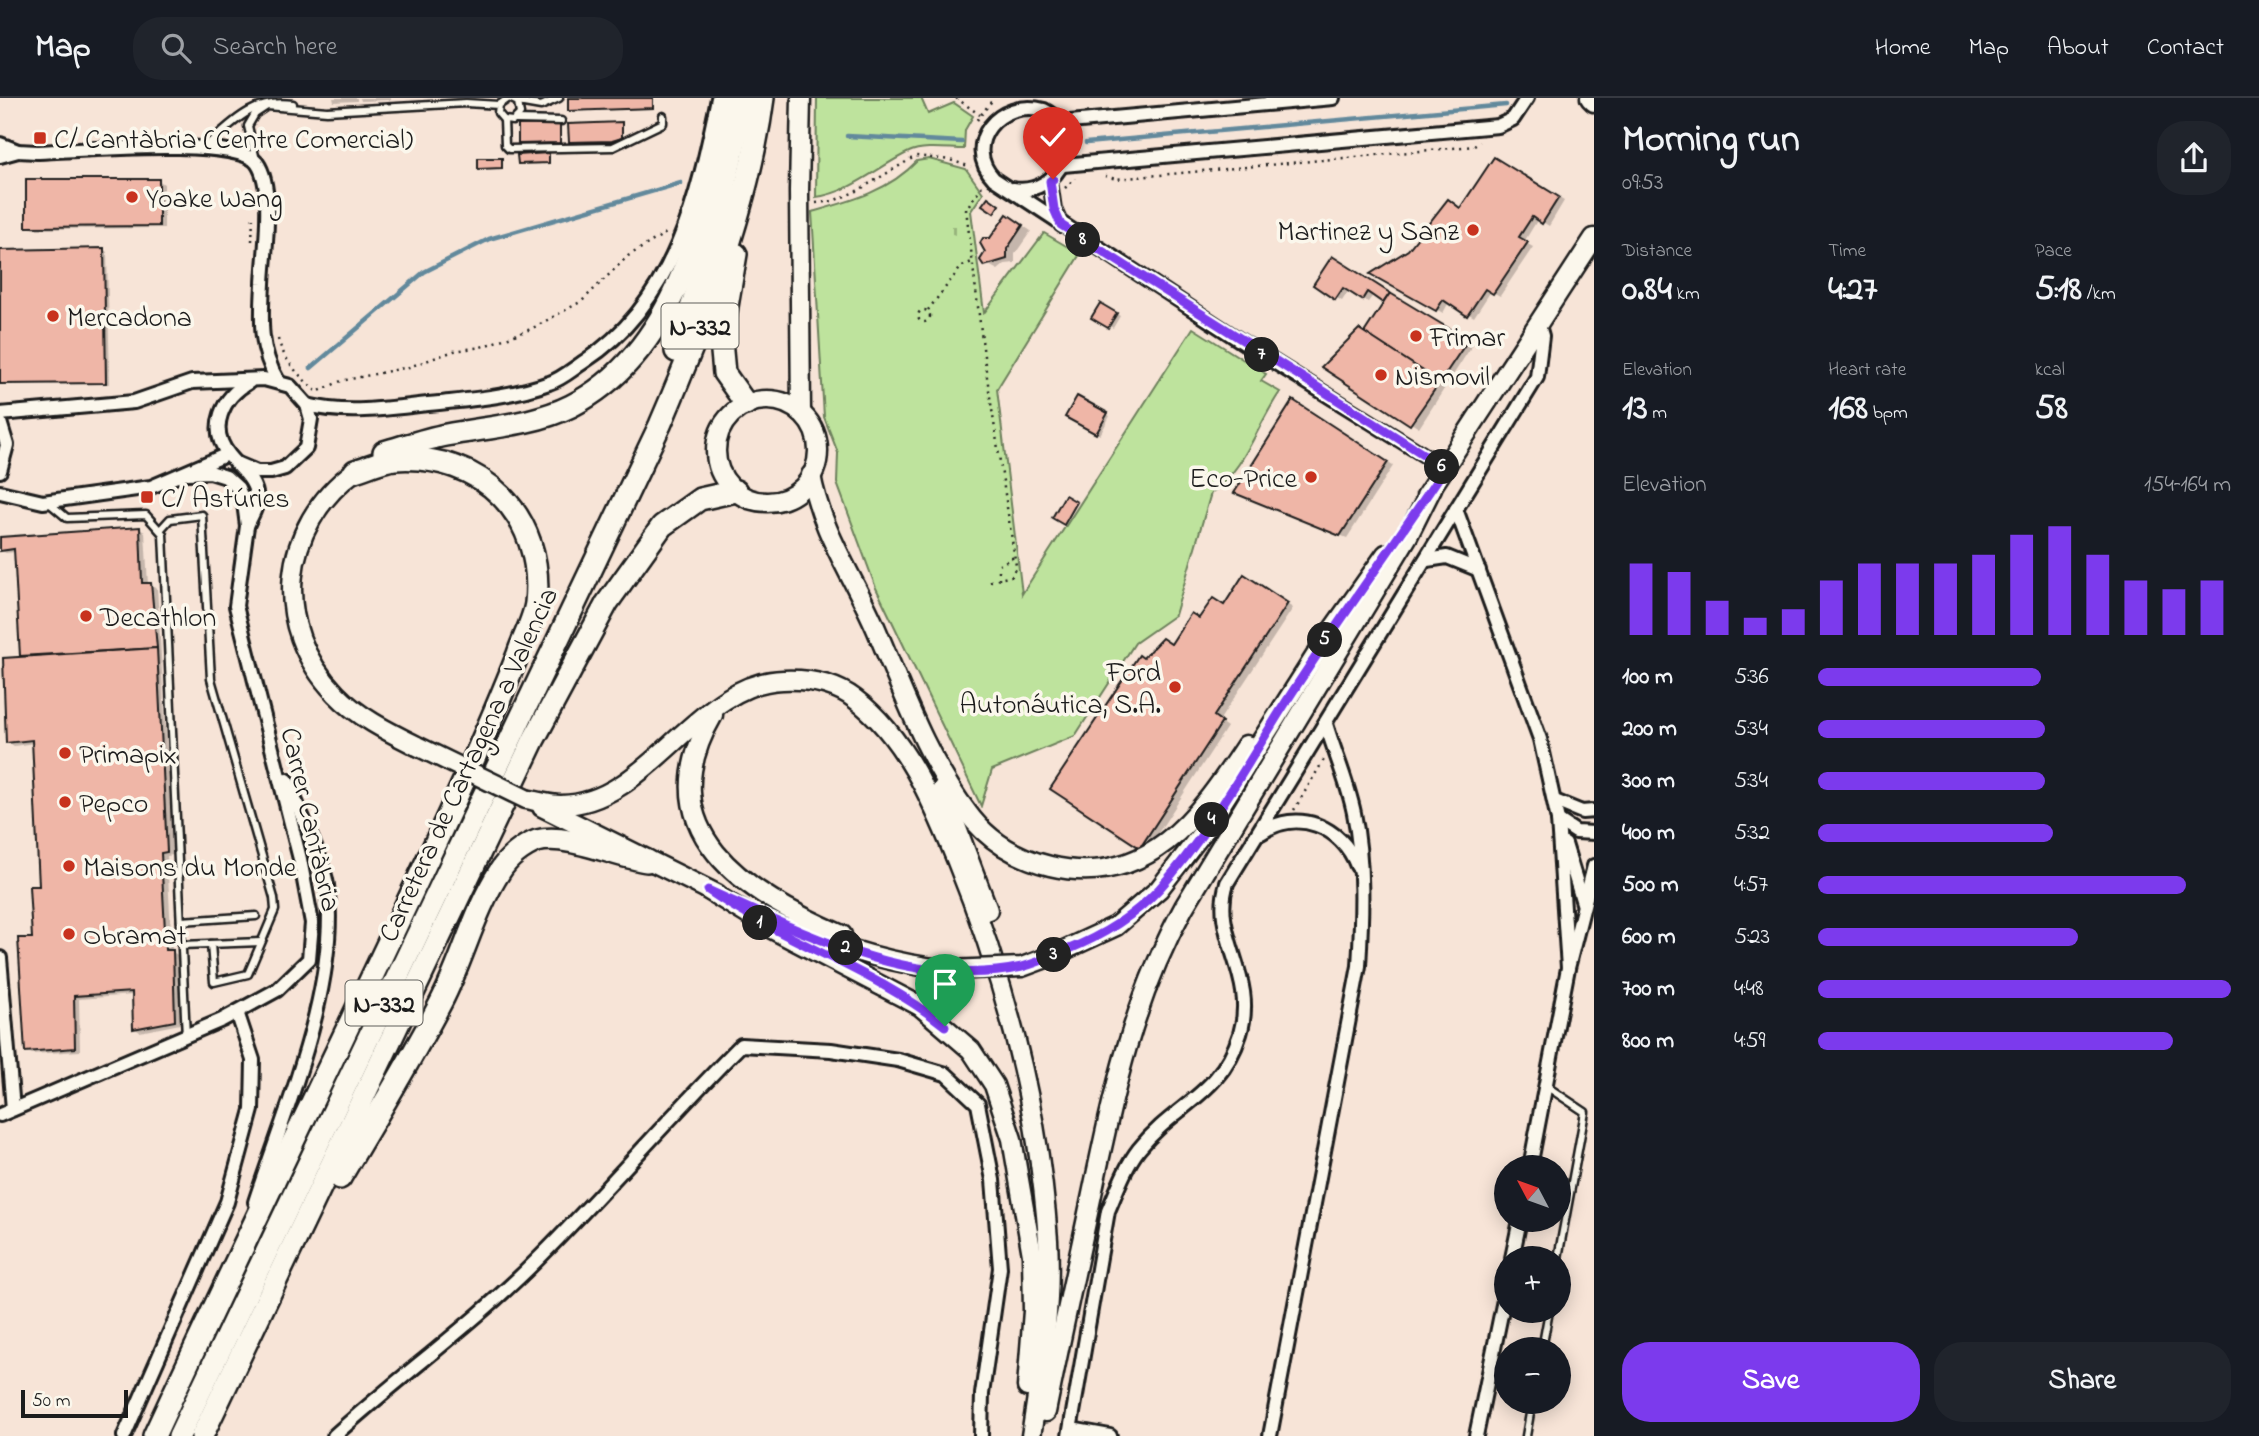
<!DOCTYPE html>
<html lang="en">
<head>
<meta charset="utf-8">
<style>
  :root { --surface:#171b24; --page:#20242c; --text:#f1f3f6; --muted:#9ea1a6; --line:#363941; --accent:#7c3aed }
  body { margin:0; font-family:"Indie Flower",sans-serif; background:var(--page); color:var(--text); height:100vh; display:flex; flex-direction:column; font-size:26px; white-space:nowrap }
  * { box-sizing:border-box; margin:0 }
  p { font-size:23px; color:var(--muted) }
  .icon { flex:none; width:38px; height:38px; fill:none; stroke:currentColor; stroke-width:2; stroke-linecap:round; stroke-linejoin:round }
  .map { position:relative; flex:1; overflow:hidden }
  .panel { display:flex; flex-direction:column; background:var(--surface); width:665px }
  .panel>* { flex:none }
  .needle { width:46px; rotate:311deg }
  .buttons { position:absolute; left:1494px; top:1057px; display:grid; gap:14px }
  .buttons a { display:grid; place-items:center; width:77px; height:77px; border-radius:50%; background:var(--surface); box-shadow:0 4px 18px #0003; font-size:35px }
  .scale { position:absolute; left:21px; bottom:18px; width:107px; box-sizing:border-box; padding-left:7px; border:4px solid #1c1c1c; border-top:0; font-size:19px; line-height:24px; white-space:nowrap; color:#1c1c1c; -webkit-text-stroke:5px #fbf7ec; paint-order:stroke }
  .pin { position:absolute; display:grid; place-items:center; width:60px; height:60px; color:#fff; margin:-72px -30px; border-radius:50% 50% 50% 0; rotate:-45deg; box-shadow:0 0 7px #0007 }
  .pin .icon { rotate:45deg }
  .km { position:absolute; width:35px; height:35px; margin:-18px; border-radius:50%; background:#222; color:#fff; font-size:19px; line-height:35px; text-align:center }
  .round { display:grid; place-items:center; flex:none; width:74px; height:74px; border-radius:28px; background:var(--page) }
  .overview { display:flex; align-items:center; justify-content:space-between; height:119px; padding:0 28px }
  h1 { font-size:38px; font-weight:700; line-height:52px }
  .metrics { display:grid; grid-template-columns:repeat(3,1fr); gap:10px; height:119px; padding:7px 28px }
  .metrics div { display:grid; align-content:center }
  .metrics b { font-size:35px; font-weight:700 }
  .metrics small { font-size:19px; font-weight:400 }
  .metrics p { font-size:19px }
  .chart { height:196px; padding:14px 28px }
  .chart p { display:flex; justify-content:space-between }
  .chart svg { width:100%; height:126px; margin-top:7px; stroke:var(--accent); stroke-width:6 }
  .button { display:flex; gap:14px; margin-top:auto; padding:14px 28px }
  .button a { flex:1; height:80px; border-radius:28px; background:var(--accent); color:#fff; font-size:28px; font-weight:700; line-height:80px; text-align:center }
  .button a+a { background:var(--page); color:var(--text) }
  ul { padding:0 28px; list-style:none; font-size:23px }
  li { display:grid; grid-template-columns:112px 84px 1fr; align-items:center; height:52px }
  li i { height:18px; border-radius:9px; background:var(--accent) }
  header { display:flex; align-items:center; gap:42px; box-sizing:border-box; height:98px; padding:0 35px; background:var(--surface); border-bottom:2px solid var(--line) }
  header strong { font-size:33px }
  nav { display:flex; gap:38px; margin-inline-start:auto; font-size:24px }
  .search { width:490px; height:63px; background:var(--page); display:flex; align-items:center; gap:18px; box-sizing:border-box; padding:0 24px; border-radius:28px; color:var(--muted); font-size:26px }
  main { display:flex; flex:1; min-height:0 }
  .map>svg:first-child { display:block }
  .green { fill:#bee39d; stroke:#6d805c; stroke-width:2 }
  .shadow { fill:#0003 }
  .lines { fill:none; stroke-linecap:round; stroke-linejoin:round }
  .stream { stroke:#62899c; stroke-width:4.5 }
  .building { fill:#efb6a7; stroke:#1c1c1c; stroke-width:2 }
  .service-casing { stroke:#1c1c1c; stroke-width:11 }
  .minor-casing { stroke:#1c1c1c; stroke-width:18 }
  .secondary-casing { stroke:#1c1c1c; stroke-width:23 }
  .trunk-casing { stroke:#1c1c1c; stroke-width:26 }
  .path { stroke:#1c1c1c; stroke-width:2.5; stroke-dasharray:2 5; stroke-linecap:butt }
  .service { stroke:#fbf7ec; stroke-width:6 }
  .minor { stroke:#fbf7ec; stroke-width:12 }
  .secondary { stroke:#fbf7ec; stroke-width:18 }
  .trunk { stroke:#fbf7ec; stroke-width:21 }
  .secondary-bridge-casing { stroke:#1c1c1c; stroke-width:23; stroke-linecap:butt }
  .secondary-bridge { stroke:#fbf7ec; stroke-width:18 }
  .route-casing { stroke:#fff; stroke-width:14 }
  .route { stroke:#7c3aed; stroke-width:9 }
  .poi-dot { fill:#c8321e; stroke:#fbf7ec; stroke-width:2.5 }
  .labels { text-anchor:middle; stroke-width:7; stroke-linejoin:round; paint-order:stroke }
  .shield { fill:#fbf7ec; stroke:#5f5e5a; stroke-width:2 }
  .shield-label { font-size:26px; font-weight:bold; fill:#1c1c1c }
  .poi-label { font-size:28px; fill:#1c1c1c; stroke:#fbf7ec; text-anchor:start }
  .street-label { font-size:28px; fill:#1c1c1c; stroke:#fbf7ec }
</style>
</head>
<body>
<header>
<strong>Map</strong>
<div class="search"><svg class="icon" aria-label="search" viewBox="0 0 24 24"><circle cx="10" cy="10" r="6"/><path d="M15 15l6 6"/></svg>Search here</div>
<nav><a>Home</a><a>Map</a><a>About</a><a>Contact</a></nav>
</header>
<main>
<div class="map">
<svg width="1594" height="1338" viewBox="0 0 1594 1338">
  <rect width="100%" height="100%" fill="#f7e4d7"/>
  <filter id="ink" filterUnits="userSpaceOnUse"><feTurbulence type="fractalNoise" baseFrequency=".0143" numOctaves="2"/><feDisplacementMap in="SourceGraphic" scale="14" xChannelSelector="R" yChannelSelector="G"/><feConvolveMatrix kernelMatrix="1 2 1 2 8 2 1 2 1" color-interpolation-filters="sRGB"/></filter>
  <g filter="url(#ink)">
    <g class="green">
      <path d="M817,0H921L928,16L954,5L973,18L965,32L964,51C949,51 923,47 909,54C877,69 852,94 816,99Z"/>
      <path d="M929,61L966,71L983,95L971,113L984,215L1044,135L1080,156L997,291L1022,496L1193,230L1266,276L1261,283L1280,294C1257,327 1245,372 1211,395L1175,517L1135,545L1075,638L992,672L981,708L876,490L837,385L838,355L824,319L812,114C851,103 889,93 917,63Z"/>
    </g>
    <g class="shadow">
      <polygon points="333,0 357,0 357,3 334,4"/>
      <polygon points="360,0 391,0 391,2 361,3"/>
      <polygon points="1495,61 1564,103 1549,128 1538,121 1524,144 1533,149 1500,198 1491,193 1474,219 1449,204 1443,215 1374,176 1409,153 1461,111"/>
      <polygon points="158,82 164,86 164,130 33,131 27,128"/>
      <polygon points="1016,123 1031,133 1015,156 1015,165 1005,166 998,172 983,164 987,153 982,150 983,144 991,142"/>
      <polygon points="952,128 956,128 956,137 952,136"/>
      <polygon points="103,151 107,154 110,286 0,286 0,153"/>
      <polygon points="1333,160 1473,246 1419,330 1411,325 1365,237 1386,204 1374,196 1368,204 1349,192 1342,203 1315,187"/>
      <polygon points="1101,207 1120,218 1113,230 1094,219"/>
      <polygon points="1078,300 1110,318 1100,337 1068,319"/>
      <polygon points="1294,304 1393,368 1347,440 1242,398"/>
      <polygon points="139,431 145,434 148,487 157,490 173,757 167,758 172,854 178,857 180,926 140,934 134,930 133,897 79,901 80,953 32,956 26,953 41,789 34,645 14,648 8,644 21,559 16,454 6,455 0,452 0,441"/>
      <polygon points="1244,479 1293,510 1219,623 1227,629 1147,752 1141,748 1144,562 1151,551 1172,548 1200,523 1224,509"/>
    </g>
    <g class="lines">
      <g class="stream">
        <polyline points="847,38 962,44"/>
        <polyline points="1086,45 1506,7"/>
        <polyline points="311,270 424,174 489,141 681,85"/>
      </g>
    </g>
    <g class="building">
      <polygon points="568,0 653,0 653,10 568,13"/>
      <polygon points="622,24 622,40 612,43 569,44 568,26"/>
      <polygon points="560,26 560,45 518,46 518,27"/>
      <polygon points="549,55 549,65 518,66 517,57"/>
      <polygon points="1494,59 1559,99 1542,126 1532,119 1519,139 1528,144 1493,196 1485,191 1467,218 1443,202 1436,213 1370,176 1408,152 1448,101 1460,110"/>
      <polygon points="478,60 502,60 502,70 478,71"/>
      <polygon points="26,81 159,81 159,128 26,129"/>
      <polygon points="988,99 999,107 994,115 982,107"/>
      <polygon points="1007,116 1023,127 1007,151 1007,161 984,168 980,162 985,154 980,145 983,140 990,140"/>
      <polygon points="104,150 106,285 0,286 0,152"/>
      <polygon points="1332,158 1390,195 1383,205 1367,194 1362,202 1343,190 1335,202 1313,187"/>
      <polygon points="1390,195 1468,242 1440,284 1364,235"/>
      <polygon points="1100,205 1117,215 1108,230 1091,220"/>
      <polygon points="1359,231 1440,284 1410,327 1321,269"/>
      <polygon points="1077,298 1108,315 1096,336 1065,319"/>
      <polygon points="1293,302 1388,364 1340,438 1234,395"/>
      <polygon points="1065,397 1077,404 1064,427 1052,420"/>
      <polygon points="140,429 142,485 151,485 157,550 20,558 14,451 0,453 0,439"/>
      <polygon points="1244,476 1288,505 1214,618 1222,624 1140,750 1050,691 1139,557 1143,560 1162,540 1171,546 1191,515 1199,520 1213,500 1224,507"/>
      <polygon points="157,550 167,754 161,755 166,852 173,852 175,923 133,931 132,894 74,898 75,950 25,954 18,840 32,840 29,788 39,788 32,642 6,645 3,560"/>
    </g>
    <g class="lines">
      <defs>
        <g id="service">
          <polyline points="518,4 541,8 559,0"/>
          <polyline points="504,22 505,47 509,51 613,49 663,25 663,18"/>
          <polyline points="516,22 561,23"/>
          <path d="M205,49C232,25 253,0 293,6"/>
          <polyline points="256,62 248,28 255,16 267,8 327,13 466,5 499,7 509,0 518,4 520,16 513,23 504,22 498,15 499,7"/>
          <polyline points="48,404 67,420 146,417 163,436 186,939"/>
          <polyline points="160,432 170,421 202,417 211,581 274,800 275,812 248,876 214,884 211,846"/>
          <polyline points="181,823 256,818"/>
          <polyline points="182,847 261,844"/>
          <polyline points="1546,988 1585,1014 1558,1160"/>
          <polyline points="1542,1251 1549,1213"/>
          <polyline points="1526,1338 1532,1304"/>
        </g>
        <g id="minor">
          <polyline points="1059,25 1333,0"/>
          <path d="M0,46L18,53L37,54C76,53 236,38 257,65C275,90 264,155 263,186C261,222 259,251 278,283"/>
          <polyline points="0,58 18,53"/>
          <polyline points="1063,67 1498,28 1513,21 1527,0"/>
          <polyline points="1050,83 1054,111 1061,127"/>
          <path d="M1013,91C1060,99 1089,36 1044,12C999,0 961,46 994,81L1247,247L1445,370"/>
          <path d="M307,307C350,318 395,309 439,305C476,301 514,298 549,285C562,281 574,270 585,263C675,204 698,98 718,0"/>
          <polyline points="0,316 134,304 192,284 264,281 290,288 307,307 311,321 306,350 285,370 271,374 257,374 238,366"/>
          <polyline points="0,324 7,347 0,373"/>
          <polyline points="0,394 43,404 151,389 228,356"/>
          <polyline points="1456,411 1540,641 1558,722 1568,870"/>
          <path d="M247,428C250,420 257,410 257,403C257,382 240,371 229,357C207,330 223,299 249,284"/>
          <polyline points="1427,462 1447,459 1479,472"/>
          <polyline points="1555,703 1582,714 1594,713"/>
          <polyline points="1558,722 1576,734 1594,735"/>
          <path d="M1261,735C1297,710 1342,728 1357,768"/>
          <polyline points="1565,746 1583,805"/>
          <polyline points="0,860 13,1011"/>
          <polyline points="0,1017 222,922 277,892 309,861 312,825 300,761 236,508 247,428 244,405 238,390 226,379 210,374 188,375"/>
          <polyline points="1530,1069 1568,870 1594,768"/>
          <path d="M255,1104C286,1009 340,886 327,787C323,761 297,709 287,682"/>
          <polyline points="1512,1160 1520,1122"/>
          <polyline points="1071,1331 1110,1338"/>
          <polyline points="124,1338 227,1104 252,1012 253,962 237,914"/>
          <path d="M334,1338C401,1277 475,1225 539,1160C608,1091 672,1016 741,947L831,952L898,962L946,976L978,1006L993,1082L1000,1170L982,1296L981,1338"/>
          <path d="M1069,1338L1108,1113C1117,1092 1125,1069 1139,1051C1175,1006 1221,997 1240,936C1258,877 1210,838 1227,785L1537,279L1542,238L1538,224"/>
          <path d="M1270,1338L1359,868C1362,817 1364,765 1354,715C1348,685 1335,656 1326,626"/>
          <polyline points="1476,1338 1507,1187"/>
        </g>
        <g id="secondary">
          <polyline points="801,0 799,93 801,315"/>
          <polyline points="1590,0 1594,4"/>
          <circle cx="767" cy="353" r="51"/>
          <path d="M355,373C280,428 270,528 336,596C358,619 389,634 417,648"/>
          <path d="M811,377C821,434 855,481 877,533C903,594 927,661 967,714C987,742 1017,760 1050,768C1147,791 1199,719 1246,647"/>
          <polyline points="1426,398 1594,140"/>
          <path d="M713,617C645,734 746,795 842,837"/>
          <polyline points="942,691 988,812"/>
          <path d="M526,701C537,703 549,707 561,707C648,707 697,584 783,582C808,581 835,586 855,601C905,638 933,705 956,761C1006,884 1039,1009 1048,1142C1052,1207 1041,1274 1031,1338"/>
          <polyline points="542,709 717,796"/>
          <polyline points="708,792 768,829 920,908 971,952 994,987 1012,1041 1032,1157 1033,1213 1027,1289"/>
          <path d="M791,829C842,851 894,866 949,872"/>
          <polyline points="1049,859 1116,828 1159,791 1206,730 1330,535 1386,456"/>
          <path d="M1046,1314C1060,1243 1076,1172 1091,1101C1113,996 1132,904 1184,809L1408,438L1432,390"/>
        </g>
        <g id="trunk">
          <polyline points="736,156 721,243 724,275 746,306"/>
          <polyline points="676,253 708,161 745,0"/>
          <path d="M384,354C405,348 425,341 446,337C487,329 533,327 571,308C681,252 707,110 729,0"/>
          <path d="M340,1080C374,1022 410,964 441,904C463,862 474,813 500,773C508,760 523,748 537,743C567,735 614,758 647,763"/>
          <path d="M154,1338C247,1137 345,938 439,737C467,677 494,618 518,556C523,540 534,521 536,505C545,418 482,355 395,361C382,362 368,369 355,373"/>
          <path d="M179,1338L660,327C703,227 749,108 763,0"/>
          <polyline points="202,1338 534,641 607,505 662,428 700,401 736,393"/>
        </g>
      </defs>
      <use href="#service" class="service-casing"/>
      <use href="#minor" class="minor-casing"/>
      <use href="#secondary" class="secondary-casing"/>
      <use href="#trunk" class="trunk-casing"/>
      <g class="path">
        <polyline points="956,0 980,17"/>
        <polyline points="977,22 994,0"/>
        <polyline points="1105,78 1116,81 1474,48 1480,44"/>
        <polyline points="982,88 966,111 985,266 1016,468 1012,478 987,484"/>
        <polyline points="1065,90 1075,80"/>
        <polyline points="816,105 833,103 857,93 916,58 950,62 971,69"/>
        <polyline points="252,143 253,118"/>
        <circle cx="924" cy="218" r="6"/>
        <polyline points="928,212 962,168 972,164"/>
        <path d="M278,241C285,265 300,278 317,294L341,283L409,269L454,253L481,249L531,231L582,203L628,158L666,135"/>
        <polyline points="999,481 999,467 1014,459"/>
        <polyline points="1294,712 1325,660"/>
      </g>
      <use href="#service" class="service"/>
      <use href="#minor" class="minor"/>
      <use href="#secondary" class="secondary"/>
      <use href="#trunk" class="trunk"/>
      <defs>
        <g id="secondary-bridge">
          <polyline points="417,648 526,701"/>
          <polyline points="949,872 1022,869 1049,859"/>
        </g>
      </defs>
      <use href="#secondary-bridge" class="secondary-bridge-casing"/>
      <use href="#secondary-bridge" class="secondary-bridge"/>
    </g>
  </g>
  <g class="lines" filter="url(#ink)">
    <defs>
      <path id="route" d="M945,928C874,871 783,844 708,792C803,835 914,893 1022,869C1037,865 1052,858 1067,852C1102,838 1133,819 1159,791C1207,738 1243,673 1281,612C1333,529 1391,452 1445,370L1061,127L1054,111L1050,83L1053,81"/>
    </defs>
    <use href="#route" class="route-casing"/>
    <use href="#route" class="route"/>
  </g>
  <g class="poi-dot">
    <rect x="33" y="33" width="14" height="14" rx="3.5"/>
    <circle cx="132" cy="99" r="7"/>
    <circle cx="1473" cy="132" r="7"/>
    <circle cx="53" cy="218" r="7"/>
    <circle cx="1416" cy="238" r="7"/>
    <circle cx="1381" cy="277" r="7"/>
    <circle cx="1311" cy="379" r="7"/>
    <rect x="140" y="392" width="14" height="14" rx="3.5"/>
    <circle cx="86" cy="518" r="7"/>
    <circle cx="1175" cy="589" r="7"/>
    <circle cx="65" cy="655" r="7"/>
    <circle cx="65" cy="704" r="7"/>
    <circle cx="69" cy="768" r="7"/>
    <circle cx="69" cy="836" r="7"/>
  </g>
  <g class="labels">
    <g class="shield">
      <rect x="661.5" y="205.5" width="77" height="45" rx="5"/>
      <rect x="345.5" y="882.5" width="77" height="45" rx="5"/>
    </g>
    <g class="shield-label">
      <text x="700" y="237">N-332</text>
      <text x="384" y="914">N-332</text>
    </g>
    <g class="poi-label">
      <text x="54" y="50">C/ Cantàbria (Centre Comercial)</text>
      <text x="146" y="109">Yoake Wang</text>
      <text x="1459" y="142" text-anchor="end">Martinez y Sanz</text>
      <text x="67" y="228">Mercadona</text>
      <text x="1430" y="248">Frimar</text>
      <text x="1395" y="287">Nismovil</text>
      <text x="1297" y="389" text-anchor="end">Eco-Price</text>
      <text x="161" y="409">C/ Astúries</text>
      <text x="100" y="528">Decathlon</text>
      <text x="1161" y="583" text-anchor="end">Ford<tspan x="1161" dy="32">Autonáutica, S.A.</tspan></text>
      <text x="79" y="665">Primapix</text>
      <text x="79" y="714">Pepco</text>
      <text x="83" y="778">Maisons du Monde</text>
      <text x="83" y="846">Obramat</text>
    </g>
    <g class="street-label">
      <text transform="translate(467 666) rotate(-65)" y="10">Carretera de Cartagena a Valencia</text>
      <text transform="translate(312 721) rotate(77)" y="10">Carrer Cantàbria</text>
    </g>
  </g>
</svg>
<div class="buttons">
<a><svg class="needle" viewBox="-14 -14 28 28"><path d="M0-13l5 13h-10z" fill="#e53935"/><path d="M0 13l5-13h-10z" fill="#9ea1a6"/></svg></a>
<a>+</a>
<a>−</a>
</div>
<div class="scale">50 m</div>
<div class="pin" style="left:945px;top:928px;background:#1e9e55"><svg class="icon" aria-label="arrive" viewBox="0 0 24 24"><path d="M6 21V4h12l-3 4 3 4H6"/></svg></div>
<div class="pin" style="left:1053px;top:81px;background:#d93025"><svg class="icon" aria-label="check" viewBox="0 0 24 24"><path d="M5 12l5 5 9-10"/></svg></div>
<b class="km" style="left:760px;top:825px">1</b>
<b class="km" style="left:846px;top:850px">2</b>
<b class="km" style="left:1054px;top:857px">3</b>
<b class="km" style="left:1212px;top:722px">4</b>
<b class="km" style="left:1325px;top:542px">5</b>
<b class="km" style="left:1442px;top:369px">6</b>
<b class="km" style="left:1262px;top:257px">7</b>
<b class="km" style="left:1083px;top:142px">8</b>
</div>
<section class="panel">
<div class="overview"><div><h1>Morning run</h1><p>09:53</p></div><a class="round"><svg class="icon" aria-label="share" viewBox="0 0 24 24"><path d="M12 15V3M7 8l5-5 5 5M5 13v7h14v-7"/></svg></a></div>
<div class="metrics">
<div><p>Distance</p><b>0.84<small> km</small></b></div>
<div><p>Time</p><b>4:27</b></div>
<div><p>Pace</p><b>5:18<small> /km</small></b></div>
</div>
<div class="metrics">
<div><p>Elevation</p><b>13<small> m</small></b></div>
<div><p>Heart rate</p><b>168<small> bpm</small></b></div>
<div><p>kcal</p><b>58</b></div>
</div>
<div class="chart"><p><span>Elevation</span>154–164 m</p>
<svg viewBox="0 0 160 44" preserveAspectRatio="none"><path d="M5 44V19M15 44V22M25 44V32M35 44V38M45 44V35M55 44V25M65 44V19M75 44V19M85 44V19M95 44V16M105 44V9M115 44V6M125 44V16M135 44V25M145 44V28M155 44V25"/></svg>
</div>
<ul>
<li><b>100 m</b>5:36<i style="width:54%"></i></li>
<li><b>200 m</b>5:34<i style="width:55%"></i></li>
<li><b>300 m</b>5:34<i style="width:55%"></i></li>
<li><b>400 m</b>5:32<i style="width:57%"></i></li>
<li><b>500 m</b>4:57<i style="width:89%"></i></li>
<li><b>600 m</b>5:23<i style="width:63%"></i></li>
<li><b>700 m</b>4:48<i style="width:100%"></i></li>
<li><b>800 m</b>4:59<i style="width:86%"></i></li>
</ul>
<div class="button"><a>Save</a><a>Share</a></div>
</section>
</main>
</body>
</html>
